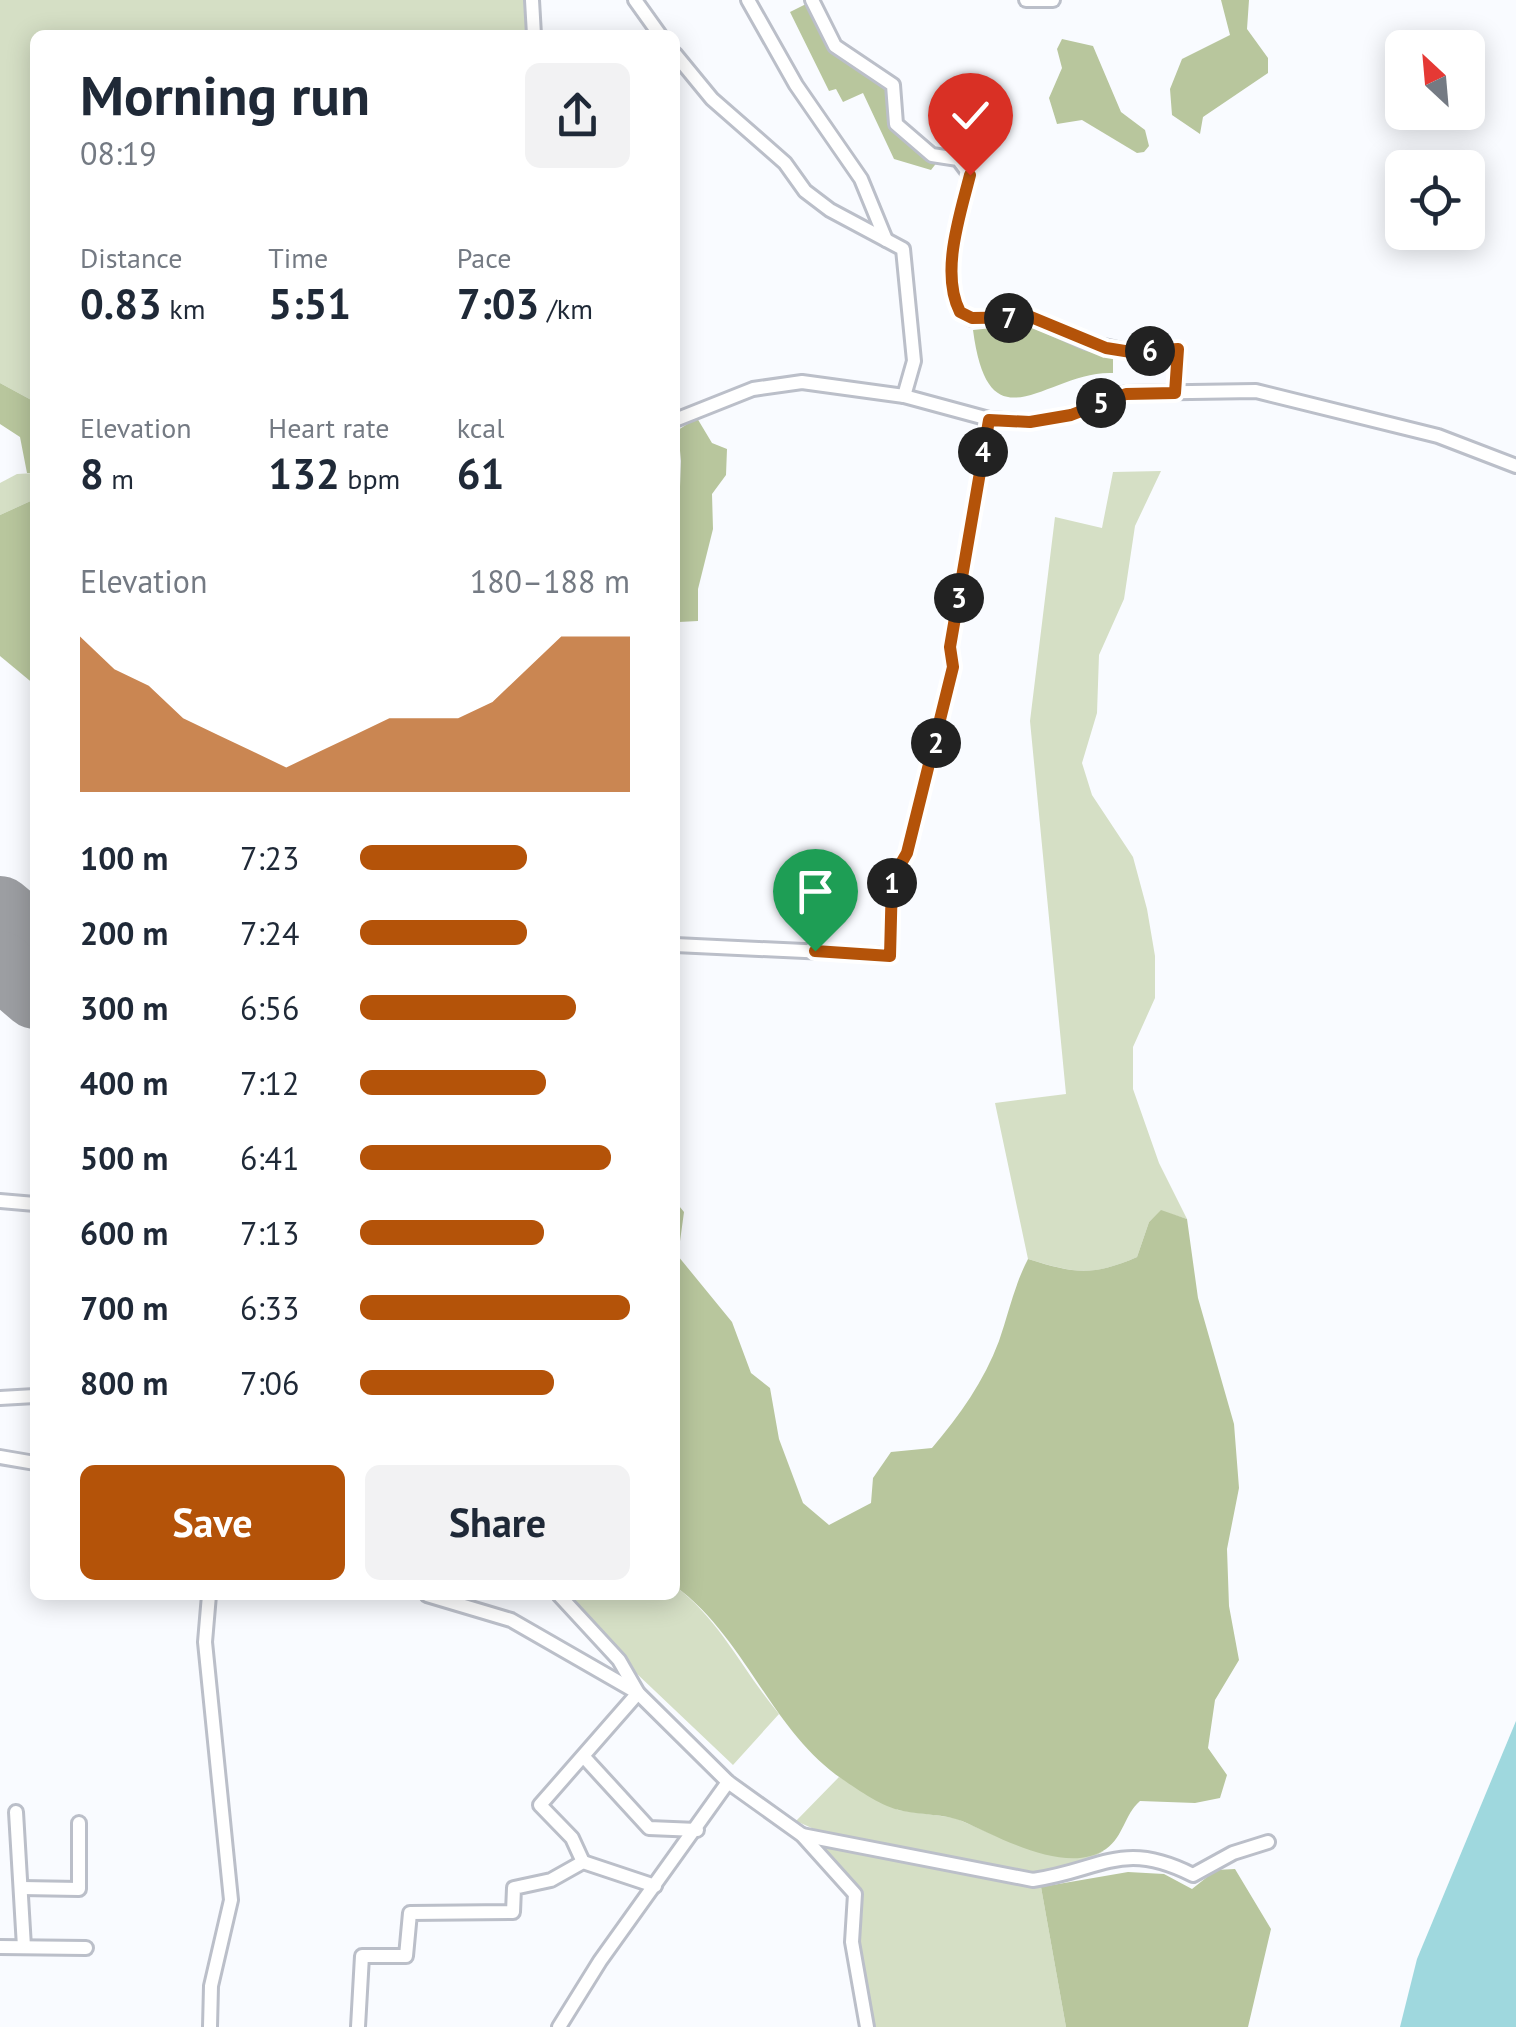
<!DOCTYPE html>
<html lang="en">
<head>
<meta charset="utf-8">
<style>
  :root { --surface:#fff; --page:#f2f2f3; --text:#1f2937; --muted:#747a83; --accent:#b45309 }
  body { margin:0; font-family:"PT Sans",sans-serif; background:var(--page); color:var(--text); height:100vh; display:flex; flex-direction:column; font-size:38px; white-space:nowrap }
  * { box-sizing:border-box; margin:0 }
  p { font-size:32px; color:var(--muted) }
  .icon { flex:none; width:55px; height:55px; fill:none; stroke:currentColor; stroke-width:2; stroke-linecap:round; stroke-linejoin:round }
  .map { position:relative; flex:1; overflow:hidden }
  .sheet { position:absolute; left:30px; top:30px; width:650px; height:1570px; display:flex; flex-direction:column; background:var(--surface); border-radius:15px; box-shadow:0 5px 25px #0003 }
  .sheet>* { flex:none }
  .needle { width:65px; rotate:334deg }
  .tools { position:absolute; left:1385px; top:30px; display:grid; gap:20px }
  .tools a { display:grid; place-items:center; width:100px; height:100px; border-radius:15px; background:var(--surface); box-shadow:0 5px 25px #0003; font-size:50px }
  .pin { position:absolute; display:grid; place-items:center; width:85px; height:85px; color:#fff; margin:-102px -42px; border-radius:50% 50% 50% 0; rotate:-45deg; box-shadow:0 0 10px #0007 }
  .pin .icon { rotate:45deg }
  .km { position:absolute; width:50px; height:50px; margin:-25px; border-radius:50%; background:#222; color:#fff; font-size:28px; line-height:50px; text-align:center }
  .round { display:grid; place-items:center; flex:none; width:105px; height:105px; border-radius:15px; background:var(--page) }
  .headline { display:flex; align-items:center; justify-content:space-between; height:170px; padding:0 50px }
  h1 { font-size:55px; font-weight:800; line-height:75px }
  .stats { display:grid; grid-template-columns:repeat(3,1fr); gap:15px; height:170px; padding:10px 50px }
  .stats div { display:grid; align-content:center }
  .stats b { font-size:42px; font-weight:800 }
  .stats small { font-size:28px; font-weight:400 }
  .stats p { font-size:28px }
  .chart { height:280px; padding:20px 50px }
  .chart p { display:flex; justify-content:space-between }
  .chart svg { width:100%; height:180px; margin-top:10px; fill:var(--accent); opacity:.7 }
  .cta { display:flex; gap:20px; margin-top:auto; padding:20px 50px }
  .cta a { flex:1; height:115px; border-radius:15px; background:var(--accent); color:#fff; font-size:40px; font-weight:800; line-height:115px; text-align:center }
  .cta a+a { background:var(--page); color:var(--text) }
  ul { padding:0 50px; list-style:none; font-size:32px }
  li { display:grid; grid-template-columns:160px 120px 1fr; align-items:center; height:75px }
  li i { height:25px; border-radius:12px; background:var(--accent) }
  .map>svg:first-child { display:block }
  .green { fill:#d5dfc5 }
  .forest { fill:#b8c69d }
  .water { fill:#9fd8de }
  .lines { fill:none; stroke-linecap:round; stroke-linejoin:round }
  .runway { stroke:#9c9ea2; stroke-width:68 }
  .minor-casing { stroke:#bbbfc9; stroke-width:18 }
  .minor { stroke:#fff; stroke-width:12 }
  .route-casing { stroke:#fff; stroke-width:20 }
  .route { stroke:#b45309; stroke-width:12 }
</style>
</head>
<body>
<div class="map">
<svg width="1516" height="2027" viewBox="0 0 1516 2027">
  <rect width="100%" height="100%" fill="#f9fbff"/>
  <g class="green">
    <polygon points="0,0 528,0 531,35 35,35 35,402 0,383"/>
    <path d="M1161,471L1135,526L1124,599L1099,655L1097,713L1082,763L1092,795L1133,857L1147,909L1155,956V998L1133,1047V1089L1159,1163L1187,1219L1161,1211L1149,1222L1137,1257C1091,1277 1075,1273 1028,1259L995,1103L1066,1094L1030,721L1055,517L1102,528L1113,472Z"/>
    <polygon points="35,473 35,499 0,515 0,483 17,474"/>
    <path d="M675,1586C721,1621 743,1671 779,1714L733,1765L635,1672L567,1595H675Z"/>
    <polygon points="839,1777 898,1810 955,1818 1001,1838 1072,1857 1104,1851 1074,1867 1029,1873 823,1833 796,1821"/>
    <polygon points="816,1844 1041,1887 1066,2027 872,2027 858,1939 859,1892"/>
  </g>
  <g class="forest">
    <polygon points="1221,0 1249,0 1247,29 1268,58 1268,73 1203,117 1200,134 1172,115 1170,89 1182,59 1230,35"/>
    <path d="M810,2L833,47L889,86C890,131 900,139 938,161L931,170L894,159L863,93L843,102L836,89L829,91L790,12Z"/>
    <polygon points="1062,39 1093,46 1121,112 1145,130 1149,146 1144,152 1137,153 1082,120 1057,124 1049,98 1062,68 1057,49"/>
    <path d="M1029,324L1113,357V373C1047,370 989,453 973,330Z"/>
    <polygon points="0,383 35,402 35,473 27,473 20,437 0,424"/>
    <polygon points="697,418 712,443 727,449 726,475 712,494 713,529 698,589 698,621 679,622 675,615 681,461 678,430"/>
    <polygon points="35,499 35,685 0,656 0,515"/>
    <path d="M675,1201L684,1212L678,1256L732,1322L751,1373L770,1388L779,1439L803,1503L829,1525L871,1503L873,1478L891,1452L932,1448C960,1415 984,1381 999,1341C1009,1312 1014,1286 1028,1259C1074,1273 1091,1277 1137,1257L1149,1222L1161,1210L1187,1219L1198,1298L1234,1424L1239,1488L1227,1549L1229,1606L1239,1660L1215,1700L1208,1748L1227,1775L1220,1798L1195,1803L1140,1801C1124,1815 1124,1836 1106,1849C1067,1876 999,1837 962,1821C944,1814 922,1815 903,1811C882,1807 860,1791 842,1779C770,1729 746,1638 675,1586Z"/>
    <polygon points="1235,1869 1271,1929 1248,2027 1066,2027 1041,1887 1128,1872 1164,1874 1192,1889 1216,1870"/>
  </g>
  <polygon class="water" points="1516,1721 1516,2027 1400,2027 1417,1959"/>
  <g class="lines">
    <g class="runway">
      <polyline points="0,910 35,939"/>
      <polyline points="0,965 35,995"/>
    </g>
    <defs>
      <g id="minor">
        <polyline points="532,0 534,35"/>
        <polyline points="635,0 660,35"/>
        <polyline points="748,0 796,85 861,179 886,240"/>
        <path d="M812,0L835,46L893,85L896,124L932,155L958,159L970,175C960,215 940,273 960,312L972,319L1031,317L1086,342L1131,352L1178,349L1175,393"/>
        <polyline points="1026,0 1053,0"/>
        <polyline points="675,54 712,99 785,163 805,191 830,210 903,249 914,361 904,396"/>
        <polyline points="675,420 753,389 802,382 904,396 989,419 1030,422 1071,415 1126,393 1256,391 1438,436 1516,466"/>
        <polyline points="675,945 890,955 892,879 907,853 953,667 950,647 989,419"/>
        <polyline points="0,1201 35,1204"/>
        <polyline points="0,1398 35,1396"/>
        <polyline points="0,1457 35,1463"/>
        <polyline points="209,1595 205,1642 231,1900 211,1986 210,2027"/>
        <polyline points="427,1595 511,1620 638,1693 540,1805 572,1838 583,1862"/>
        <polyline points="559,1595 619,1660 638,1693 728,1782 802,1835 855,1894 852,1942 867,2027"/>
        <polyline points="584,1757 649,1828 697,1830"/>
        <polyline points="16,1812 24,1947"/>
        <path d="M802,1835L1033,1880C1102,1870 1122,1839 1193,1875L1233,1853L1268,1842"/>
        <polyline points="22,1888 79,1889 79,1823"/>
        <polyline points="0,1947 86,1948"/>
        <polyline points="358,2027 362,1956 406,1956 410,1913 513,1912 514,1888 551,1880 583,1862 655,1886"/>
        <polyline points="559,2027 600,1961 728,1782"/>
      </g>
    </defs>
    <use href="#minor" class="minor-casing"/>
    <use href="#minor" class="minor"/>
  </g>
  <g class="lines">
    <defs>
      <path id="route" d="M815,951L890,956L892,879L907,853L953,667L950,647L989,420L1030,422L1071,415L1126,394L1175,393L1178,349L1131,352L1106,348L1031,317L972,318L960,312C940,273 960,215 970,175"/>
    </defs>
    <use href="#route" class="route-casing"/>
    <use href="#route" class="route"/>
  </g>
</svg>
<div class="tools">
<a><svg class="needle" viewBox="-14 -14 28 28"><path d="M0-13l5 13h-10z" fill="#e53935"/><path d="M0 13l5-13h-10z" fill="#747a83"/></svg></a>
<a><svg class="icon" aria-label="locate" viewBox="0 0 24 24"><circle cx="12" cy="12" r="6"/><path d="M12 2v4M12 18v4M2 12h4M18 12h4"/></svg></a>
</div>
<div class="pin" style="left:815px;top:951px;background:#1e9e55"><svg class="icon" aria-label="arrive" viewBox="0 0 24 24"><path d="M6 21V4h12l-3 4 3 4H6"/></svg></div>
<div class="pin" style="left:970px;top:175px;background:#d93025"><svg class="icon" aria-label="check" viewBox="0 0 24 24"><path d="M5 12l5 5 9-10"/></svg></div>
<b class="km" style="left:892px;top:883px">1</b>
<b class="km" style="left:936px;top:743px">2</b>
<b class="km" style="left:959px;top:598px">3</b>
<b class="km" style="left:983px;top:452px">4</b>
<b class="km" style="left:1101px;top:403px">5</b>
<b class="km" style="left:1150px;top:351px">6</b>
<b class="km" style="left:1009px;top:318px">7</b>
<section class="sheet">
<div class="headline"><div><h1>Morning run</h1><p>08:19</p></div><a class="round"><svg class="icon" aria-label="share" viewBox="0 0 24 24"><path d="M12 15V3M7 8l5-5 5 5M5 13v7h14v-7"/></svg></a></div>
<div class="stats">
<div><p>Distance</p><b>0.83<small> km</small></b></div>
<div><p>Time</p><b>5:51</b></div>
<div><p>Pace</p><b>7:03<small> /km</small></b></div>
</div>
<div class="stats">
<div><p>Elevation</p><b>8<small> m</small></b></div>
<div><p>Heart rate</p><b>132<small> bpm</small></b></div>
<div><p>kcal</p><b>61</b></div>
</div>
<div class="chart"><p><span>Elevation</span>180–188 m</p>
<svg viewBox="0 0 160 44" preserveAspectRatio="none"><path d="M0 44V6L10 14L20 18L30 26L40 30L50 34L60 38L70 34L80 30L90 26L100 26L110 26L120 22L130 14L140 6L150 6L160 6V44z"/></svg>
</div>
<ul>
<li><b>100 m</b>7:23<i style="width:62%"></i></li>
<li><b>200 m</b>7:24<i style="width:62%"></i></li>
<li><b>300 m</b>6:56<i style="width:80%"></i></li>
<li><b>400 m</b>7:12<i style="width:69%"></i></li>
<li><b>500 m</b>6:41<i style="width:93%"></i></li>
<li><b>600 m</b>7:13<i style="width:68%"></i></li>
<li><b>700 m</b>6:33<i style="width:100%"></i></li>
<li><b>800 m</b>7:06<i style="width:72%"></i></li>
</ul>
<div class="cta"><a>Save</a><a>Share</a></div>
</section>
</div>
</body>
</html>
